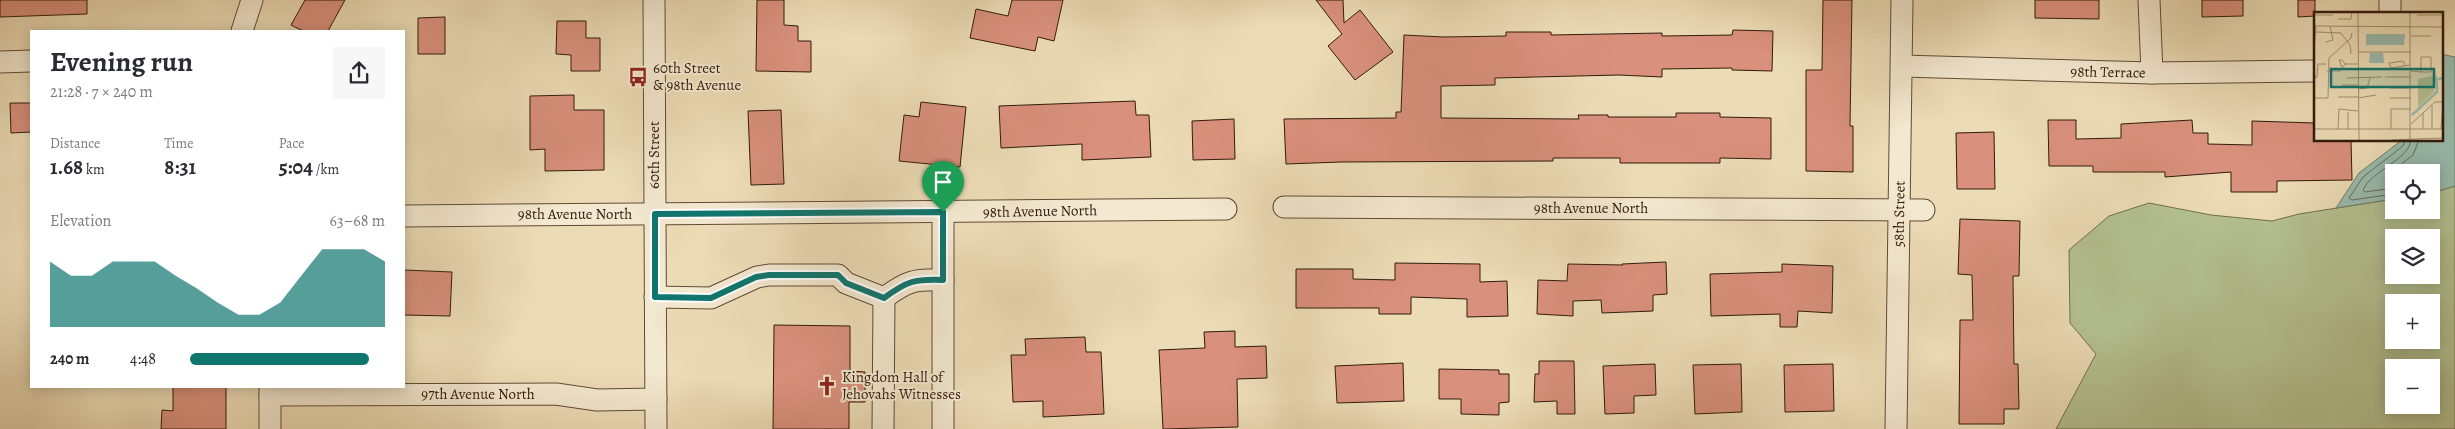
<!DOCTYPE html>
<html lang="en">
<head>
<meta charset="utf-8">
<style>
  :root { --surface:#fff; --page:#f7f7f7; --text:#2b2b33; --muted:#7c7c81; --accent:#0f766e }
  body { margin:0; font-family:Alegreya,serif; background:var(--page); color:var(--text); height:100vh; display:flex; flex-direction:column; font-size:19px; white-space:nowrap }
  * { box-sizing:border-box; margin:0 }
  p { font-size:16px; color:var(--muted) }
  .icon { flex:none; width:28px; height:28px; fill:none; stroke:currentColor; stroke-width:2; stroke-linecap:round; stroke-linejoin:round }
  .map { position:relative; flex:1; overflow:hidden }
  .drawer { position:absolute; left:30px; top:30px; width:375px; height:358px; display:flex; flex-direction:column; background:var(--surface); border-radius:0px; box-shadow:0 2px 12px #0003 }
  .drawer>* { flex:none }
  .buttons { position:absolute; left:2385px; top:164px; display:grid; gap:10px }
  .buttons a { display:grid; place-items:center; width:55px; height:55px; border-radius:0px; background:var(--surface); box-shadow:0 2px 12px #0003; font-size:25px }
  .pin { position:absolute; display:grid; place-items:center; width:42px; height:42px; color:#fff; margin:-51px -21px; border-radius:50% 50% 50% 0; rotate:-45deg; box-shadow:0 0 5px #0007 }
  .pin .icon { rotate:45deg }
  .round { display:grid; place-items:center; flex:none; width:52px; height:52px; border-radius:0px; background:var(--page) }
  .overview { display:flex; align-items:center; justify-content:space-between; height:85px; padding:0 20px }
  h1 { font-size:28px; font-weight:600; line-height:38px }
  .metrics { display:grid; grid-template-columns:repeat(3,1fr); gap:8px; height:85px; padding:5px 20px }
  .metrics div { display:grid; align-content:center }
  .metrics b { font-size:21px; font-weight:600 }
  .metrics small { font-size:14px; font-weight:400 }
  .metrics p { font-size:14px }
  .chart { height:140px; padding:10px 20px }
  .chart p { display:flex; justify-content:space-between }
  .chart svg { width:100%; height:90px; margin-top:5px; fill:var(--accent); opacity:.7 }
  ul { padding:0 20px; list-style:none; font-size:16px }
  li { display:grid; grid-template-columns:80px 60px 1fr; align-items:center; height:38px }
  li i { height:12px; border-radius:6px; background:var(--accent) }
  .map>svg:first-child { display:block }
  .green { fill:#b4c191; stroke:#726e4e; fill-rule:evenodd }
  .water { fill:#99bcae; stroke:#6f7c6c }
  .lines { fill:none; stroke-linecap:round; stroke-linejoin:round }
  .shore { stroke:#656c5c; stroke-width:1 }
  .building { fill:#d9907c; stroke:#311b0a }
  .minor-casing { stroke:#604b35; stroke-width:23 }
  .minor { stroke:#f3e8d0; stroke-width:21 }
  .route-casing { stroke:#fff; stroke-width:10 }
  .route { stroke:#0f766e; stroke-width:6 }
  .labels { text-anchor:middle; stroke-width:4; stroke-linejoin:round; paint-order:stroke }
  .poi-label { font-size:15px; fill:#311b0a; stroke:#f3e8d0; text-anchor:start }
  .street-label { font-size:15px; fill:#311b0a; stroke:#f3e8d0 }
  .inset-river { fill:none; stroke:#99bcae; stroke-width:2.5 }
  .inset-road { fill:none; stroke:#a18f71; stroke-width:1 }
  .view { fill:#0f766e; fill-opacity:0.15; stroke:#0f766e; stroke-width:2.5 }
  .inset-edge { fill:none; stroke:#311b0a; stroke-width:2.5 }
</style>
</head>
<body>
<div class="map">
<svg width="2455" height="429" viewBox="0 0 2455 429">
  <rect width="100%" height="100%" fill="#ecdcb6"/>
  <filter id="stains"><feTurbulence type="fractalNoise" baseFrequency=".004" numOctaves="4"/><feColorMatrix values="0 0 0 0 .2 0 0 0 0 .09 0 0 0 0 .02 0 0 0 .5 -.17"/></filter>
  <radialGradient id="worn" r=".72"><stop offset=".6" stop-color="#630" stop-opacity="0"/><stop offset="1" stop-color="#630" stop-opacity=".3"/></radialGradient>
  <path class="green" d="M2455,186V429H2056L2096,354L2070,323L2069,250L2109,216L2149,203L2211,215L2272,221L2299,214L2394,199V210H2431V193ZM2394,238H2431V275H2394ZM2394,302H2431V340H2394ZM2394,368H2431V405H2394Z"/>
  <polygon class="water" points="2441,54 2455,57 2455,186 2431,193 2431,172 2394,172 2394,199 2336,208 2359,173 2402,140 2441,140"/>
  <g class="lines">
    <g class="shore">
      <polyline points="2394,180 2387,181 2385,177 2413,155 2419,140"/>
      <path d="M2394,188L2365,192L2363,190C2371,171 2410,159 2411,140"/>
      <polyline points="2394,194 2352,200 2349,198 2363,177 2403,146 2405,140"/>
    </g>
  </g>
  <g class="building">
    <polygon points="0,0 87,0 87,14 0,17"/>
    <polygon points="305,0 345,0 328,31 303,31 291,25"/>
    <polygon points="757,0 784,0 784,25 798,26 798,41 811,41 811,72 756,71"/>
    <polygon points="1012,0 1063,0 1054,41 1038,37 1035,51 970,38 976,9 1008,16"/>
    <polygon points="1316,0 1343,0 1344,23 1360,10 1393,52 1355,80 1328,46 1342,34"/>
    <polygon points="1823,0 1852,0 1850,126 1853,126 1853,172 1806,171 1806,70 1822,70"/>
    <polygon points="2035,0 2099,0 2099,19 2035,18"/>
    <polygon points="2202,0 2243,0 2243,16 2202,17"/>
    <polygon points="2298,0 2315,0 2315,16 2298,17"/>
    <polygon points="445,17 445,54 418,54 418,18"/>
    <polygon points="557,21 586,21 586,38 600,38 600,71 571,71 571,55 556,54"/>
    <polygon points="1733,30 1773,31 1772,71 1732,70 1732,68 1662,69 1662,77 1619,75 1495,78 1495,85 1441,86 1441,118 1579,119 1578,115 1608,115 1608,117 1676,117 1676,113 1720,113 1720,117 1771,118 1771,159 1720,158 1720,163 1620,163 1620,158 1553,158 1553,161 1341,162 1286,164 1284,119 1396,118 1396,112 1401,112 1404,35 1443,37 1506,36 1506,32 1551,32 1551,35 1662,33 1662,36 1732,35"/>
    <polygon points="574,95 574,110 604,110 604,170 545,171 545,149 530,150 530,96"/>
    <polygon points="1135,101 1136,115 1149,115 1151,157 1082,160 1082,144 1001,148 999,106"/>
    <polygon points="921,102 966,107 960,167 899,161 904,115 919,117"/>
    <polygon points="10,103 31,103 31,132 11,133"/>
    <polygon points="781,110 784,184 751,185 748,111"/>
    <polygon points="1234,119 1235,159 1193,160 1192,121"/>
    <polygon points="2048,120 2076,120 2076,139 2121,138 2121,124 2192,120 2193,133 2208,133 2208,144 2252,145 2252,121 2315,123 2315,140 2351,140 2352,180 2277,181 2277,192 2231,192 2231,172 2165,177 2165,172 2093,172 2093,166 2049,166"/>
    <polygon points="1994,132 1995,189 1957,189 1956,133"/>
    <polygon points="1960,219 2020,221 2019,276 2013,276 2014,364 2018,364 2019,409 2004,409 2004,424 1959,424 1960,320 1973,320 1972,275 1958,274"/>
    <polygon points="1666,262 1667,294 1653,295 1653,311 1602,313 1601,300 1573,301 1573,316 1537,314 1538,280 1567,281 1568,264 1623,265 1622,264"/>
    <polygon points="1395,263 1480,264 1480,282 1507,281 1508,316 1467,317 1467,299 1411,297 1411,314 1379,314 1379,308 1296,308 1296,269 1353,269 1353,279 1395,280"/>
    <polygon points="1782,264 1833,266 1832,313 1798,311 1797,327 1780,327 1780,314 1711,316 1710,274 1782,272"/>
    <polygon points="404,270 452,272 450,316 404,315"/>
    <polygon points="774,325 850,326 850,371 865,372 865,402 849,402 849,429 773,429"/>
    <polygon points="1235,331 1235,347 1266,346 1267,378 1237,379 1238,427 1163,429 1159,350 1205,348 1204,332"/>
    <polygon points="1085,337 1086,352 1101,352 1104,414 1043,417 1043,401 1013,402 1011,355 1026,355 1025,339"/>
    <polygon points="1539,361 1574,361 1575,414 1557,414 1557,401 1534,402 1535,374 1539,374"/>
    <polygon points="1403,363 1404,401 1337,403 1335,366"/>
    <polygon points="1655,364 1656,395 1634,396 1634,413 1605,414 1603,366"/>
    <polygon points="1741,364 1742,412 1695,414 1693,365"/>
    <polygon points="1833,364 1834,411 1785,412 1784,365"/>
    <polygon points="1439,369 1499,370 1499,374 1509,374 1509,402 1499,403 1499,415 1461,414 1461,399 1439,399"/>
    <polygon points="173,386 226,386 226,429 161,429 162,410 173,411"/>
  </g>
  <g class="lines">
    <defs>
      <g id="minor">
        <polyline points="654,0 656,429"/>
        <polyline points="2149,0 2152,73"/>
        <polyline points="2390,0 2390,14"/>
        <polyline points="242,31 252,0"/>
        <polyline points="0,62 31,61"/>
        <polyline points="1902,66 2152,73 2315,71"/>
        <polyline points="1284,207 1924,210"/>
        <polyline points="404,216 1226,209"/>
        <polyline points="943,280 943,429"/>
        <polyline points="655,297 711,298 757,277 769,275 838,275 846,283 884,298"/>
        <polyline points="270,386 270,429"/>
        <polyline points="270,395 556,394 597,400 656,399"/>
        <path d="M883,429L884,298C907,281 914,279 943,280V212"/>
        <polyline points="1896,429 1902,0"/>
      </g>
    </defs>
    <use href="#minor" class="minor-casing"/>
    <use href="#minor" class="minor"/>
  </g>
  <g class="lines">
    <defs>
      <path id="route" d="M943,212V280C914,279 907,281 884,298L846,283L838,275H769L756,277L711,298L655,297V214Z"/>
    </defs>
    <use href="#route" class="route-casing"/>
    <use href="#route" class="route"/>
  </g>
  <defs>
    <symbol id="bus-bare" viewBox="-9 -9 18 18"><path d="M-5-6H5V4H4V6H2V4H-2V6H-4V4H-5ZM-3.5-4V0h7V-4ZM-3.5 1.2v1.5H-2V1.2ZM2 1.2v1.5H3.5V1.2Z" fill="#8f2418" stroke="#f3e8d0" stroke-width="2.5" paint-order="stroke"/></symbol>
    <symbol id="church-bare" viewBox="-9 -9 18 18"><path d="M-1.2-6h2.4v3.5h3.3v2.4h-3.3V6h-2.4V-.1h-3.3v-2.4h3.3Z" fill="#8f2418" stroke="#f3e8d0" stroke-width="2.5" paint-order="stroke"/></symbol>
  </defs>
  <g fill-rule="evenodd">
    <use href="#bus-bare" x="624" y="63" width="28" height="28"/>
    <use href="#church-bare" x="813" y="372" width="28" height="28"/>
  </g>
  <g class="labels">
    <g class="poi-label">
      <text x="653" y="73">60th Street<tspan x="653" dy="17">&amp; 98th Avenue</tspan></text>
      <text x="842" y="382">Kingdom Hall of<tspan x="842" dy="17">Jehovahs Witnesses</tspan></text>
    </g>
    <g class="street-label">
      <text transform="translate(2108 72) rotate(1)" y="5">98th Terrace</text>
      <text transform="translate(654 155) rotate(-90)" y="5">60th Street</text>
      <text x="1591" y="213">98th Avenue North</text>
      <text transform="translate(1040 211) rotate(-1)" y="5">98th Avenue North</text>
      <text x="575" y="219">98th Avenue North</text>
      <text transform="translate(1899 214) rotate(-89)" y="5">58th Street</text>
      <text x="478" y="399">97th Avenue North</text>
    </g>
  </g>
  <g transform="translate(2314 12)">
    <rect width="129" height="129" fill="#ecdcb6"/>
    <path d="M123,63L120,80L104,95V67Z" fill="#b4c191"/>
    <path d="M91,22L90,33H52V22ZM56,41H69L70,51H55Z" fill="#99bcae"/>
    <path class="inset-river" d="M98,103L123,80V67L129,66"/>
    <path class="inset-road" d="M44,0L45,128M96,0V128M0,3H19M103,3H129M24,7H37L38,0M129,12V60M0,14L129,15M2,20L27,21L36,33L37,42M97,24H117M12,30L19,28L16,14M0,38L2,14M44,40H97M91,53L89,49L75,51L77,56L96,53M28,55L25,48H28L31,52M13,59H26L31,52H44M97,59L107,60H117V45H107V60M71,65H97M0,66L3,65L4,52H12M33,66L68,65M28,73H44M76,76H97M44,77L53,76L56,66M24,85H44M0,86H14L15,46L37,26L38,21M44,86L62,83M76,86H97M118,94V117M34,100V118M109,101V117M97,112L121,90H129M0,117H129M77,117V97H97M127,117L129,90M24,118L25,97L44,99M77,128L129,126"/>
    <path class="view" d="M17,57H120V75H17Z"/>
    <rect width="129" height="129" class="inset-edge"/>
  </g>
  <rect width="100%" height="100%" filter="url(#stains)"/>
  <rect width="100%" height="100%" fill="url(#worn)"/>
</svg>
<div class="buttons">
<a><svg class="icon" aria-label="locate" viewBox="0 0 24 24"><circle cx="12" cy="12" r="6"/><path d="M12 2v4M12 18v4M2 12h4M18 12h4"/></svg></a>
<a><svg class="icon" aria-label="layers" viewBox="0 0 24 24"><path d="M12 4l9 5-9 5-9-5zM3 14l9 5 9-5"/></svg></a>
<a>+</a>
<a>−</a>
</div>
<div class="pin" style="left:943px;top:212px;background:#1e9e55"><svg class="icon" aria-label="arrive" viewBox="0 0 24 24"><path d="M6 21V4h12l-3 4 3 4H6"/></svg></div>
<section class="drawer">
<div class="overview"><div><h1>Evening run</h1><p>21:28 · 7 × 240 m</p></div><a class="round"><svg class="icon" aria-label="share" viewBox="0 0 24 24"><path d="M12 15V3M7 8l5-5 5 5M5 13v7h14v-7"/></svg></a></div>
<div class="metrics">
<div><p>Distance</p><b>1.68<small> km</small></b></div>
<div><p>Time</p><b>8:31</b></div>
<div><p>Pace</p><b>5:04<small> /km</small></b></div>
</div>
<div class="chart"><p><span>Elevation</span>63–68 m</p>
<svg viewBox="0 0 160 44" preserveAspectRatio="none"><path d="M0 44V12L10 19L20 19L30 12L40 12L50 12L60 19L70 25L80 32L90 38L100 38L110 32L120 19L130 6L140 6L150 6L160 12V44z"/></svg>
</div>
<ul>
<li><b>240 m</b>4:48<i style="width:92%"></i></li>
</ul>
</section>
</div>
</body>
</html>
